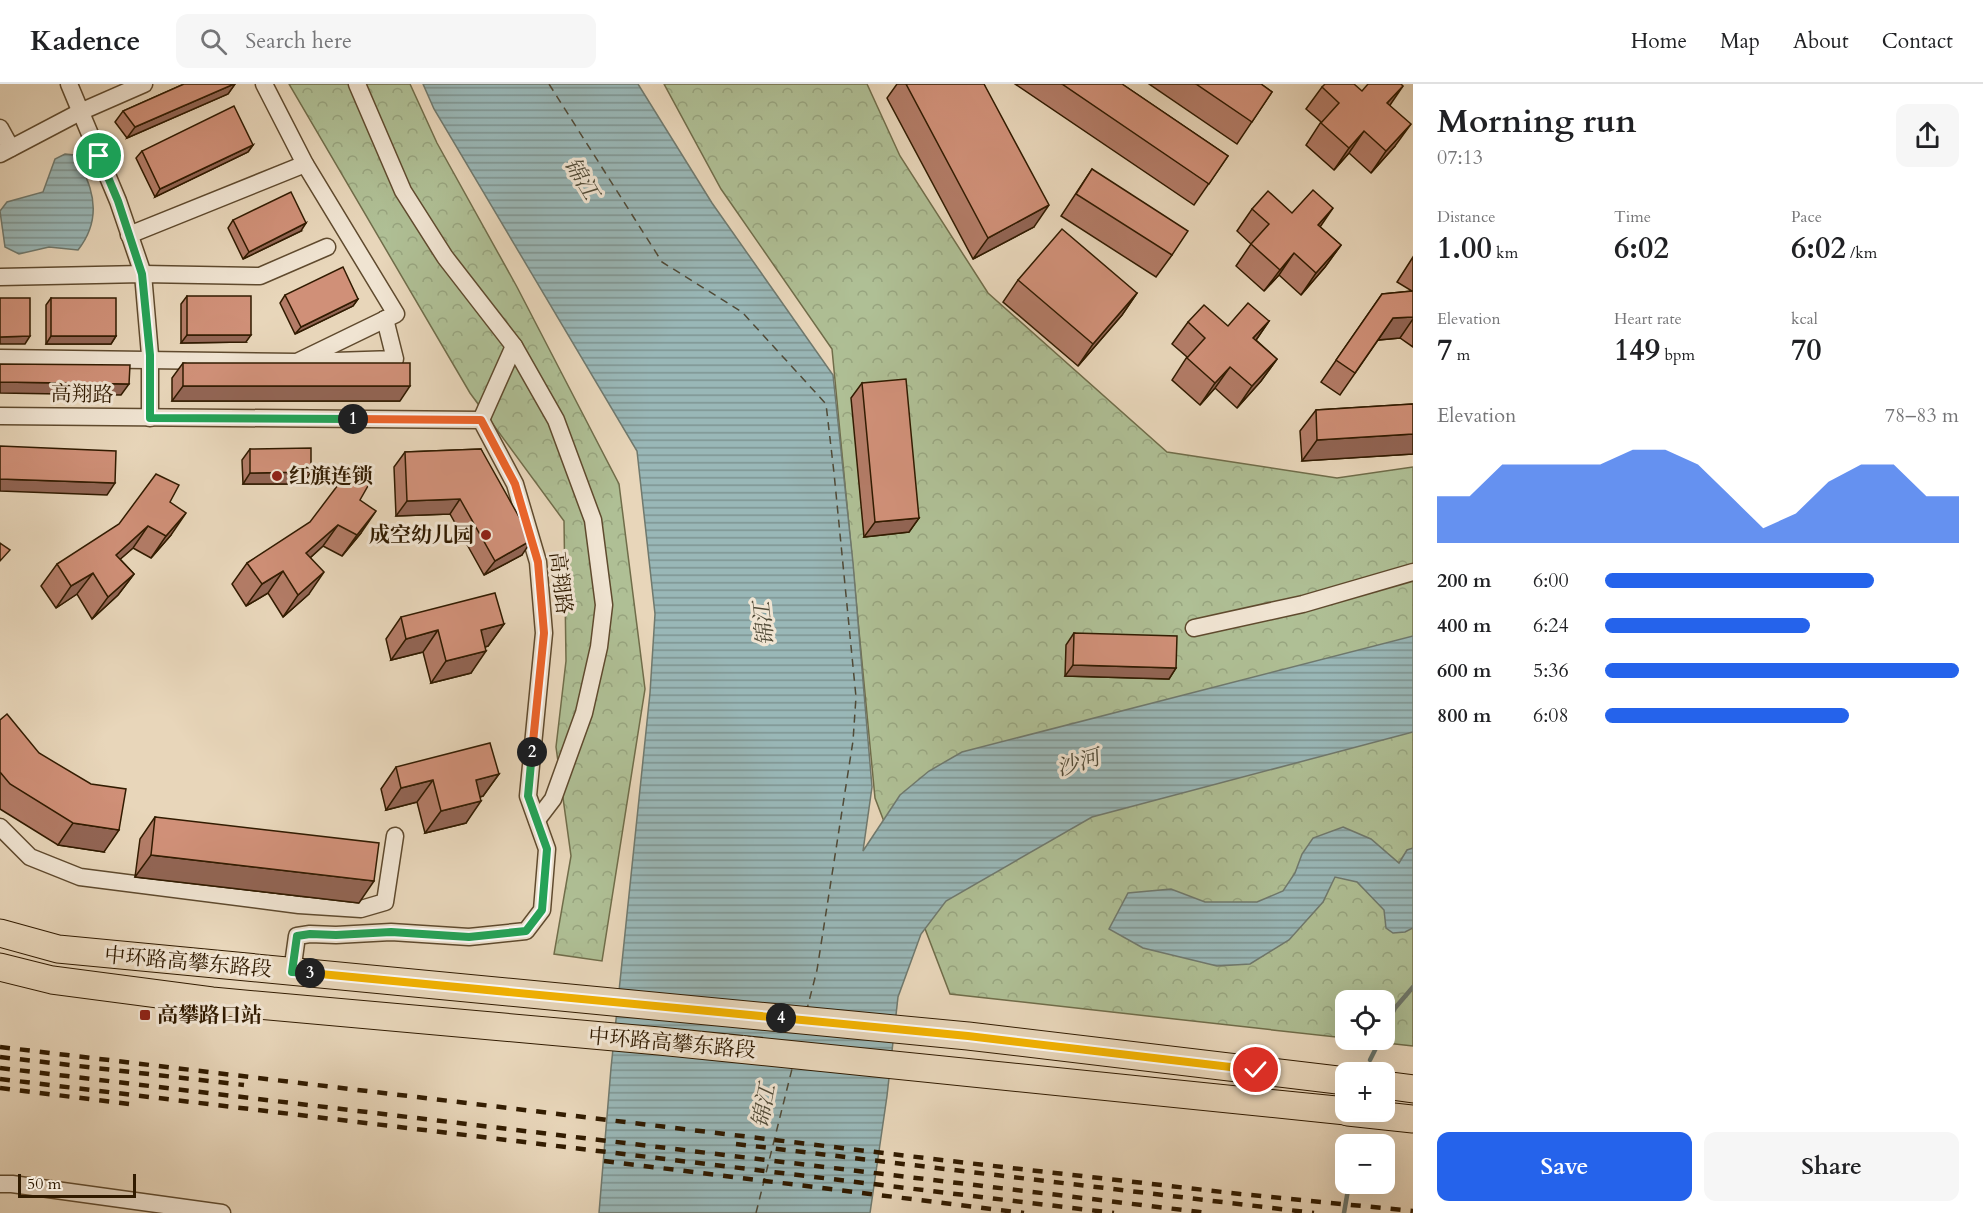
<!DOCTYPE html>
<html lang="en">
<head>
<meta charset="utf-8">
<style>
  :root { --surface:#fff; --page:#f6f6f6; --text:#202124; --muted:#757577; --line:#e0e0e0; --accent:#2563eb }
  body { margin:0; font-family:Cardo,"Noto Serif SC",serif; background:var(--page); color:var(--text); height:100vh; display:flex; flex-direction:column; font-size:22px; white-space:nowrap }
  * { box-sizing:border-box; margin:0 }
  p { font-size:20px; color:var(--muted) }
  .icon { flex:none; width:33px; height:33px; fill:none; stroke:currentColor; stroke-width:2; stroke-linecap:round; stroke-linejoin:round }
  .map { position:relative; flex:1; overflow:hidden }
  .sheet { display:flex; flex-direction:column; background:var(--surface); width:570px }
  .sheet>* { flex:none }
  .controls { position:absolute; left:1335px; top:906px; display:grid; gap:12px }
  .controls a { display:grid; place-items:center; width:60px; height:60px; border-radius:12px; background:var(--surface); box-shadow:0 6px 24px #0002; font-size:30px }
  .scale { position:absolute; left:18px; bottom:15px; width:118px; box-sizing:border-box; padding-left:6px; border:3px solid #311b00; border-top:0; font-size:16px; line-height:21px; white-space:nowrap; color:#311b00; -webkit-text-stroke:4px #f0e4d2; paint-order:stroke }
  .pin { position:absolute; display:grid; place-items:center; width:51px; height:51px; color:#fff; margin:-26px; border:3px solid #fff; border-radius:50%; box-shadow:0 2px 6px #0007 }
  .km { position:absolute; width:30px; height:30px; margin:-15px; border-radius:50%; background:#222; color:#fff; font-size:16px; line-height:30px; text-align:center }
  .round { display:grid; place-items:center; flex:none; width:63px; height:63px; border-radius:12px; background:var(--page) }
  .headline { display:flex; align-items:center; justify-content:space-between; height:102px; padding:0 24px }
  h1 { font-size:33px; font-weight:800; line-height:45px }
  .figures { display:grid; grid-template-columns:repeat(3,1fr); gap:9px; height:102px; padding:6px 24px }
  .figures div { display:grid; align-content:center }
  .figures b { font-size:30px; font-weight:800 }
  .figures small { font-size:16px; font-weight:400 }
  .figures p { font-size:16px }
  .chart { height:168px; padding:12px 24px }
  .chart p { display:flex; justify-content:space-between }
  .chart svg { width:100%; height:108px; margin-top:6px; fill:var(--accent); opacity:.7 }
  .action { display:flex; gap:12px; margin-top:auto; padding:12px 24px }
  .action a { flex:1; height:69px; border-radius:12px; background:var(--accent); color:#fff; font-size:24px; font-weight:800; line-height:69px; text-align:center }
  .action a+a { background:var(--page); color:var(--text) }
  ul { padding:0 24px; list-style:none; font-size:20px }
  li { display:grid; grid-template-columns:96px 72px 1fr; align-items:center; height:45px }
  li i { height:15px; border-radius:8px; background:var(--accent) }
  header { display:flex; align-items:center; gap:36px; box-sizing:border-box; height:84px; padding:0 30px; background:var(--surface); border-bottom:2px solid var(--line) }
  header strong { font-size:28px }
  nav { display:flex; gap:33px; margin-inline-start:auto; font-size:21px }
  .search { width:420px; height:54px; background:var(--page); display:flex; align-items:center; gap:15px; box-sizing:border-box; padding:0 21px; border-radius:12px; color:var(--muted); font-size:22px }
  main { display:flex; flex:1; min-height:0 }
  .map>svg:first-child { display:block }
  .park { fill:url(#park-crowns); stroke:#706d4a; stroke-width:1.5 }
  .water { fill:url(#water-rules); stroke:#6f796e; stroke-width:1.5 }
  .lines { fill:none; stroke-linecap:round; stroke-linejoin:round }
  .stream { stroke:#6f796e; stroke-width:4.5 }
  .ferry { stroke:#504a37; stroke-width:1.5; stroke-dasharray:8 6; stroke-linecap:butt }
  .street-casing { stroke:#5f4a2e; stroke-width:19 }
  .primary-casing { stroke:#311b00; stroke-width:29 }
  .street { stroke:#f0e4d2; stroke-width:16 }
  .primary { stroke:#e8d6ba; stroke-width:27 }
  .rail { stroke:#311b00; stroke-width:4.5; stroke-dasharray:10 10; stroke-linecap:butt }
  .wall { fill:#b37c67; stroke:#311b00; stroke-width:1.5 }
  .shaded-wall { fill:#926554; stroke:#311b00; stroke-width:1.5 }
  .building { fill:#d09078; stroke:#311b00; stroke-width:1.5 }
  .split-1-casing { stroke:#fff; stroke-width:12 }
  .split-2-casing { stroke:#fff; stroke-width:12 }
  .split-3-casing { stroke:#fff; stroke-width:12 }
  .split-4-casing { stroke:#fff; stroke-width:12 }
  .split-5-casing { stroke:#fff; stroke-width:12 }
  .split-1 { stroke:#22a559; stroke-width:8 }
  .split-2 { stroke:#f0652b; stroke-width:8 }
  .split-3 { stroke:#22a559; stroke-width:8 }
  .split-4 { stroke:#f5b400; stroke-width:8 }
  .split-5 { stroke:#f5b400; stroke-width:8 }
  .poi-dot { fill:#8f2418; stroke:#f0e4d2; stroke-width:2 }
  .labels { text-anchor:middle; stroke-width:6; stroke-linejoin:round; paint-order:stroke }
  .street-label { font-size:21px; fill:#311b00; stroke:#f0e4d2 }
  .poi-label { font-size:21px; font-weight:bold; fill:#311b00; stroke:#f0e4d2; text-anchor:start }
  .water-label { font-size:22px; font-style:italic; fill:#504a37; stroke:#f0e4d2 }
</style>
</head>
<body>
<header>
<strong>Kadence</strong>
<div class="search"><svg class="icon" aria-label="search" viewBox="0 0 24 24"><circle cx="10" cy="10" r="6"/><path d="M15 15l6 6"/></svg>Search here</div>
<nav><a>Home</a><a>Map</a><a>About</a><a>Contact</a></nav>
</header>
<main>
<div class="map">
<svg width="1413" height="1129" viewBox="0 0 1413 1129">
  <defs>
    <pattern id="park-crowns" width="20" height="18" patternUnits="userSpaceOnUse" patternTransform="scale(1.5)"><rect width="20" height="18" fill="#afbf95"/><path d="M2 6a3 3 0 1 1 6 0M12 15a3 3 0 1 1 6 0" fill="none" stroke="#97a47f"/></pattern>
    <pattern id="water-rules" width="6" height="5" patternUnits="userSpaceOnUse" patternTransform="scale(1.5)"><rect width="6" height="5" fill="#99b7b7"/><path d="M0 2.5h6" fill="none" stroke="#7d9492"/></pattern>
  </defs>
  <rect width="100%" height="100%" fill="#e8d6ba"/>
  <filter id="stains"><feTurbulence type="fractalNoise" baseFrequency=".00333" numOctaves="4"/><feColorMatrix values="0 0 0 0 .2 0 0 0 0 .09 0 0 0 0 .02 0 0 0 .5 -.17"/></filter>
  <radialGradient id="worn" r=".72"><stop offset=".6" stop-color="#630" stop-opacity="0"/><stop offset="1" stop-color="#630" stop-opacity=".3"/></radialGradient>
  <g class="park">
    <polygon points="289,0 410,0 437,59 517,203 619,400 645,605 602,877 554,870 571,772 556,663 566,577 564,437 470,309"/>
    <polygon points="664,0 867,0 900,72 988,209 1167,368 1337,394 1413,383 1413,962 1359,956 1384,956 1384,916 1346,916 1345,954 950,910 875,714 832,265 721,105"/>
  </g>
  <g class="water">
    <polygon points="423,0 638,0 712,119 833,291 853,479 872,703 863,767 900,711 929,687 962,668 1413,552 1413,648 1092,733 946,817 921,850 898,913 887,1012 870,1129 599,1129 611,984 650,609 655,530 637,367 434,25"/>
    <path d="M65,70L75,71L83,78C83,89 87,94 90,104C97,127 93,147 78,166L49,163L19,170L5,163L0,127L7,118L43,108L55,75Z"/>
    <polygon points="1343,743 1371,755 1399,779 1407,766 1413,764 1413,844 1405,848 1393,849 1386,844 1384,826 1357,798 1335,793 1323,818 1289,856 1250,880 1217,882 1143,864 1109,845 1128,809 1171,805 1205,818 1257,818 1283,807 1295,789 1302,770 1313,754"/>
  </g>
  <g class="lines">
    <g class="stream">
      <polyline points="1384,946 1395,924 1413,903"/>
      <polyline points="1370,976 1380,956"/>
      <polyline points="1344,1129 1349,1100"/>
    </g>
    <g class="ferry">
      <polyline points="549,0 662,178 742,228 826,320 834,389 856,613 853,657 817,886 807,925"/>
      <polyline points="756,1129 792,985"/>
    </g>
    <defs>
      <g id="street">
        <polyline points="69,0 118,117 143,190 150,271 150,334"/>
        <polyline points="357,0 403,107 445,173 514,262 556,336 593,436 604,521 599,563 584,629 553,715 537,736"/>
        <polyline points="0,44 11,64"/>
        <polyline points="0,70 80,28 144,0"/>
        <polyline points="129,151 305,80"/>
        <polyline points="0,193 143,190 260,192 327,163"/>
        <polyline points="0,274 297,278 396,230 305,80 264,0"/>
        <polyline points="304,278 395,275 385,235"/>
        <polyline points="0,332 481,336 515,400 538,478 544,549 528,712 547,765 542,826 526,847 469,853 391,848 336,851 310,850 297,852 292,888"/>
        <polyline points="481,336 514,262"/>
        <polyline points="1194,544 1303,520 1413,488"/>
        <polyline points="0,743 30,773 80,793 299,821 361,825 385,818 395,752"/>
        <polyline points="0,1100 12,1100 222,1129"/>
      </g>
      <g id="primary">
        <polyline points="0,849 58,865 968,952 1346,997"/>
        <polyline points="0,883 52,896 212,917 659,957 1346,1027"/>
        <polyline points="1384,1001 1413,1005"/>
        <polyline points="1348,1028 1413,1035"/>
      </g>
    </defs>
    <use href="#street" class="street-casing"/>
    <use href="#primary" class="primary-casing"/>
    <use href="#street" class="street"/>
    <use href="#primary" class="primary"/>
    <g class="rail">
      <polyline points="0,963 950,1077 1240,1110 1413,1127"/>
      <polyline points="0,973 244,1001"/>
      <polyline points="0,984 1208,1129"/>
      <polyline points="0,995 1114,1129"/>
      <polyline points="0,1004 137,1021"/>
      <polyline points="736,1060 1314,1129"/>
      <polyline points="604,1077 1024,1129"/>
    </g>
  </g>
  <g class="wall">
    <polygon points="184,0 235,0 228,10 127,54 115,38 123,27"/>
    <polygon points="897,0 984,0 1034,143 973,175 887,14"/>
    <polygon points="1015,0 1122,0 1228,72 1194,121"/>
    <polygon points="1149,0 1261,0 1272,8 1237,60"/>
    <polygon points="1322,3 1362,7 1390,21 1395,62 1371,89 1349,69 1334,86 1306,61 1321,38 1306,25"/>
    <polygon points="253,61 248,68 155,113 136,74 142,67"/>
    <polygon points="1092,85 1172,171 1156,193 1061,132"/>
    <polygon points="1252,125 1292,129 1320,143 1341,161 1325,183 1301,211 1279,191 1264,207 1236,182 1251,160 1237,147"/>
    <polygon points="233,136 301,147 243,175 228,144"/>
    <polygon points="1413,173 1413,263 1400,254 1378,256 1340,311 1321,298 1382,210 1412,207 1397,198"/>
    <polygon points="1018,196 1137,209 1122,231 1078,282 1003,218"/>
    <polygon points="285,211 358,215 353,222 295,250 280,219"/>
    <polygon points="187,212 246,258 181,259 181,220"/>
    <polygon points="51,214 116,252 111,260 46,260 46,221"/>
    <polygon points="1269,237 1256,256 1277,275 1261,297 1237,324 1215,304 1200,321 1172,296 1187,273 1172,260 1188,238 1228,242"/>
    <polygon points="183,279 400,317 172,317 172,294"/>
    <polygon points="862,299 919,434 909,448 864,453 851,314"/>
    <polygon points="1413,320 1413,370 1302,377 1300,347 1316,326"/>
    <polygon points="250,365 303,400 243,400 242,376"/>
    <polygon points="481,365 522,471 484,491 450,430 396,432 394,383 405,368"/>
    <polygon points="360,416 361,449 342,472 323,462 310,474 309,510 283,533 268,509 246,522 232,500 247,479"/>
    <polygon points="170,418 171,451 151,474 133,464 120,475 134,490 118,511 92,535 77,510 56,524 41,502 57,480"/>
    <polygon points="401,533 504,540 488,562 485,563 471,589 431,599 423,568 391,576 386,555"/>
    <polygon points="1074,549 1176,584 1169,595 1065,592 1066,561"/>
    <polygon points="0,636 104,768 58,761 0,725"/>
    <polygon points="396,683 499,690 483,712 480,713 466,739 425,749 417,718 386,726 381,705"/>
    <polygon points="155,733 359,819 135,793 140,755"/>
  </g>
  <g class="shaded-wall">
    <polygon points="234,0 235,0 228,10 127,54 135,43"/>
    <polygon points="1403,2 1388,24 1387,19"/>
    <polygon points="1411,40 1395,62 1371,89 1386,67"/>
    <polygon points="1364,47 1349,69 1334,86 1349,64"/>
    <polygon points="253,61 248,68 155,113 160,105"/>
    <polygon points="1049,121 1034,143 973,175 988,154"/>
    <polygon points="1333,124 1318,146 1318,141"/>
    <polygon points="306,139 301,147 243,175 249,168"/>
    <polygon points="1341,161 1325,183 1301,211 1316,189"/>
    <polygon points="1294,169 1279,191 1264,207 1280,186"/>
    <polygon points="1137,209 1122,231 1078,282 1093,260"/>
    <polygon points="358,215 353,222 295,250 301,243"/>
    <polygon points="1413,233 1413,235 1400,254 1378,256 1393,234"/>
    <polygon points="1269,237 1254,259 1253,254"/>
    <polygon points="187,251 251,251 246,258 181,259"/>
    <polygon points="30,252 25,260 0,260 0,253"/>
    <polygon points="51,252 116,252 111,260 46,260"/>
    <polygon points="1277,275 1261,297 1237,324 1252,302"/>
    <polygon points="1230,283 1215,304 1200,321 1215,299"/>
    <polygon points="0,298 129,300 121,311 0,309"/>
    <polygon points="183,302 410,302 400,317 172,317"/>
    <polygon points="1413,350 1413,370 1302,377 1317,356"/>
    <polygon points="311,388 303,400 243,400 250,389"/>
    <polygon points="0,395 115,399 107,411 0,407"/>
    <polygon points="460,415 450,430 396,432 407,417"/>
    <polygon points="376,427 361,449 342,472 357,451"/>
    <polygon points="186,429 171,451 151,474 166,452"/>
    <polygon points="919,434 909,448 864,453 875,438"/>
    <polygon points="338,441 323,462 291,491 306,469"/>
    <polygon points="148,442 133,464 100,493 116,471"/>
    <polygon points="532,456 522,471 484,491 495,477"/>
    <polygon points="283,487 268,509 246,522 262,500"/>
    <polygon points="324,488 309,510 283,533 298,511"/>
    <polygon points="93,489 77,510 56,524 71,502"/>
    <polygon points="134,490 118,511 92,535 108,513"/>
    <polygon points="504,540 488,562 466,568 481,546"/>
    <polygon points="438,546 423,568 391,576 406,555"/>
    <polygon points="486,567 471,589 431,599 446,577"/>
    <polygon points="1073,581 1176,584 1169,595 1065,592"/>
    <polygon points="499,690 483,712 460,718 476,696"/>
    <polygon points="433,696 417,718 386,726 401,704"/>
    <polygon points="481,717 466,739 425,749 441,727"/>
    <polygon points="73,739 119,746 104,768 58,761"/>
    <polygon points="151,771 374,797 359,819 135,793"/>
  </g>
  <g class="building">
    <polygon points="184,0 234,0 135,43 123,27"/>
    <polygon points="906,0 984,0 1049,121 988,154"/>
    <polygon points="1062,0 1122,0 1228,72 1209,100"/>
    <polygon points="1196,0 1261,0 1272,8 1252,38"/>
    <polygon points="1325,0 1354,0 1362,7 1368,0 1401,0 1403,2 1387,19 1411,40 1386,67 1364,47 1349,64 1321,39 1339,19 1322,3"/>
    <polygon points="234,22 253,61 160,105 142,67"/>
    <polygon points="1092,85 1188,147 1172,171 1076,110"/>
    <polygon points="1313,106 1333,124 1318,141 1341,161 1316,189 1294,169 1280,186 1251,160 1269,140 1252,125 1268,107 1292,129"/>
    <polygon points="291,108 306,139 249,168 233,136"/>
    <polygon points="1062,145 1137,209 1093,260 1018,196"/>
    <polygon points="343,183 358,215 301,243 285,211"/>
    <polygon points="1413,207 1413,233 1393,234 1355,289 1336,276 1382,210"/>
    <rect x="187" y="212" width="64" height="39"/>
    <polygon points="0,214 30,214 30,252 0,253"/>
    <rect x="51" y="214" width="65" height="38"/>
    <polygon points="1248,219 1269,237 1253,254 1277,275 1252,302 1230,283 1215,299 1187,274 1205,254 1188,238 1204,221 1228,242"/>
    <rect x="183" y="279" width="227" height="23"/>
    <polygon points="0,280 130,281 129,300 0,298"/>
    <polygon points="906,295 919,434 875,438 862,299"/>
    <polygon points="1413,320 1413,350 1317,356 1316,326"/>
    <polygon points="0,362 116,367 115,399 0,395"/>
    <polygon points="311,364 311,388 250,389 250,365"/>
    <polygon points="481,365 532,456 495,477 460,415 407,417 405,368"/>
    <polygon points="347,389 369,400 360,416 376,427 357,451 338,441 306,469 324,488 298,511 283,487 262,500 247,479 310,438"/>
    <polygon points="156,390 179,401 170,418 186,429 166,452 148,442 116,471 134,490 108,513 93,489 71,502 57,480 119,440"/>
    <polygon points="0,459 10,466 0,477"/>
    <polygon points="495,509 504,540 481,546 486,567 446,577 438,546 406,555 401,533"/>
    <polygon points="1074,549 1177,552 1176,584 1073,581"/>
    <polygon points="7,630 39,669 91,700 126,705 119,746 73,739 10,700 0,688 0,636"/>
    <polygon points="490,659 499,690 476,696 481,717 441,727 433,696 401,704 396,683"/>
    <polygon points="155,733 379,759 374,797 151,771"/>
  </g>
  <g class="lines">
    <defs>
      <polyline id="split-1" points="99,72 118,117 142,190 150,271 150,334 353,335"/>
      <polyline id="split-2" points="353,335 481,336 515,400 538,478 544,549 532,668"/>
      <polyline id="split-3" points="310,889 292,888 297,852 310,850 336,851 391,848 469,853 526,847 542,826 547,765 528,712 532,668"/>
      <polyline id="split-4" points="310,889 781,934"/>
      <polyline id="split-5" points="781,934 968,952 1256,986"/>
    </defs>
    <use href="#split-1" class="split-1-casing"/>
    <use href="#split-2" class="split-2-casing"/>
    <use href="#split-3" class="split-3-casing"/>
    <use href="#split-4" class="split-4-casing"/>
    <use href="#split-5" class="split-5-casing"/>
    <use href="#split-1" class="split-1"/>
    <use href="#split-2" class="split-2"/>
    <use href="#split-3" class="split-3"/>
    <use href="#split-4" class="split-4"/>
    <use href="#split-5" class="split-5"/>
  </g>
  <g class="poi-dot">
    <circle cx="277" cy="392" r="6"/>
    <circle cx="486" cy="451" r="6"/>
    <rect x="139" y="925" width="12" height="12" rx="3"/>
  </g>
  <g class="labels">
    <g class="street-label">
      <text transform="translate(82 310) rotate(1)" y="7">高翔路</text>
      <text transform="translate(561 499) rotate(83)" y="7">高翔路</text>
      <text transform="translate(188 878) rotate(5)" y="7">中环路高攀东路段</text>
      <text transform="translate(672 959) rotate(5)" y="7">中环路高攀东路段</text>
    </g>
    <g class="poi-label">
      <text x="289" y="399">红旗连锁</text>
      <text x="474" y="458" text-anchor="end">成空幼儿园</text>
      <text x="157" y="938">高攀路口站</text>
    </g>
    <g class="water-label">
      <text transform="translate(582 94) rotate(59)" y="8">锦江</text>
      <text transform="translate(763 540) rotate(-96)" y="8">锦江</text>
      <text transform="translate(1078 678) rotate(-17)" y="8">沙河</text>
      <text transform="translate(763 1022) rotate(-79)" y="8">锦江</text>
    </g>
  </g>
  <rect width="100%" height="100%" filter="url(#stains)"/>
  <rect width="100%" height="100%" fill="url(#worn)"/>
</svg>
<div class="controls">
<a><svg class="icon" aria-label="locate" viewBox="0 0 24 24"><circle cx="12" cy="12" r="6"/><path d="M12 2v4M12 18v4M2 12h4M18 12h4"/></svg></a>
<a>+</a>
<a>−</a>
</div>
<div class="scale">50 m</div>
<div class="pin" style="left:99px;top:72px;background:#1e9e55"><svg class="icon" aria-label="arrive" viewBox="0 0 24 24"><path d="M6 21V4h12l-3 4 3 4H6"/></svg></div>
<div class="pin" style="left:1256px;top:986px;background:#d93025"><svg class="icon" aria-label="check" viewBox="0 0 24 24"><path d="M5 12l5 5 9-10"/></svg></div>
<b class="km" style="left:353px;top:335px">1</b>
<b class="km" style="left:532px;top:668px">2</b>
<b class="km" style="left:310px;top:889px">3</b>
<b class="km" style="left:781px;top:934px">4</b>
</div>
<section class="sheet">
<div class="headline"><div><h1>Morning run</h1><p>07:13</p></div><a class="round"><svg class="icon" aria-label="share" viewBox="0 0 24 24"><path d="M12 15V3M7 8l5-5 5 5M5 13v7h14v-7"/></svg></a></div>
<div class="figures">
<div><p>Distance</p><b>1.00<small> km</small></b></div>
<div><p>Time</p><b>6:02</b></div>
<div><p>Pace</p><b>6:02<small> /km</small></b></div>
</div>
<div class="figures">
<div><p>Elevation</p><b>7<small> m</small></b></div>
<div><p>Heart rate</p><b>149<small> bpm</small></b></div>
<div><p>kcal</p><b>70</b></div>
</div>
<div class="chart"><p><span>Elevation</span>78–83 m</p>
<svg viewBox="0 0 160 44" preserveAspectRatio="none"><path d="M0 44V25L10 25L20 12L30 12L40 12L50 12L60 6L70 6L80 12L90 25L100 38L110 32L120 19L130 12L140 12L150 25L160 25V44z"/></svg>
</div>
<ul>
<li><b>200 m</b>6:00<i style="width:76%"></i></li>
<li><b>400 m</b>6:24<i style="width:58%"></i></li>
<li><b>600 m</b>5:36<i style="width:100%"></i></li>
<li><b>800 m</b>6:08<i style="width:69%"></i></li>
</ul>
<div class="action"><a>Save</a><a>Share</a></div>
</section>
</main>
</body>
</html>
